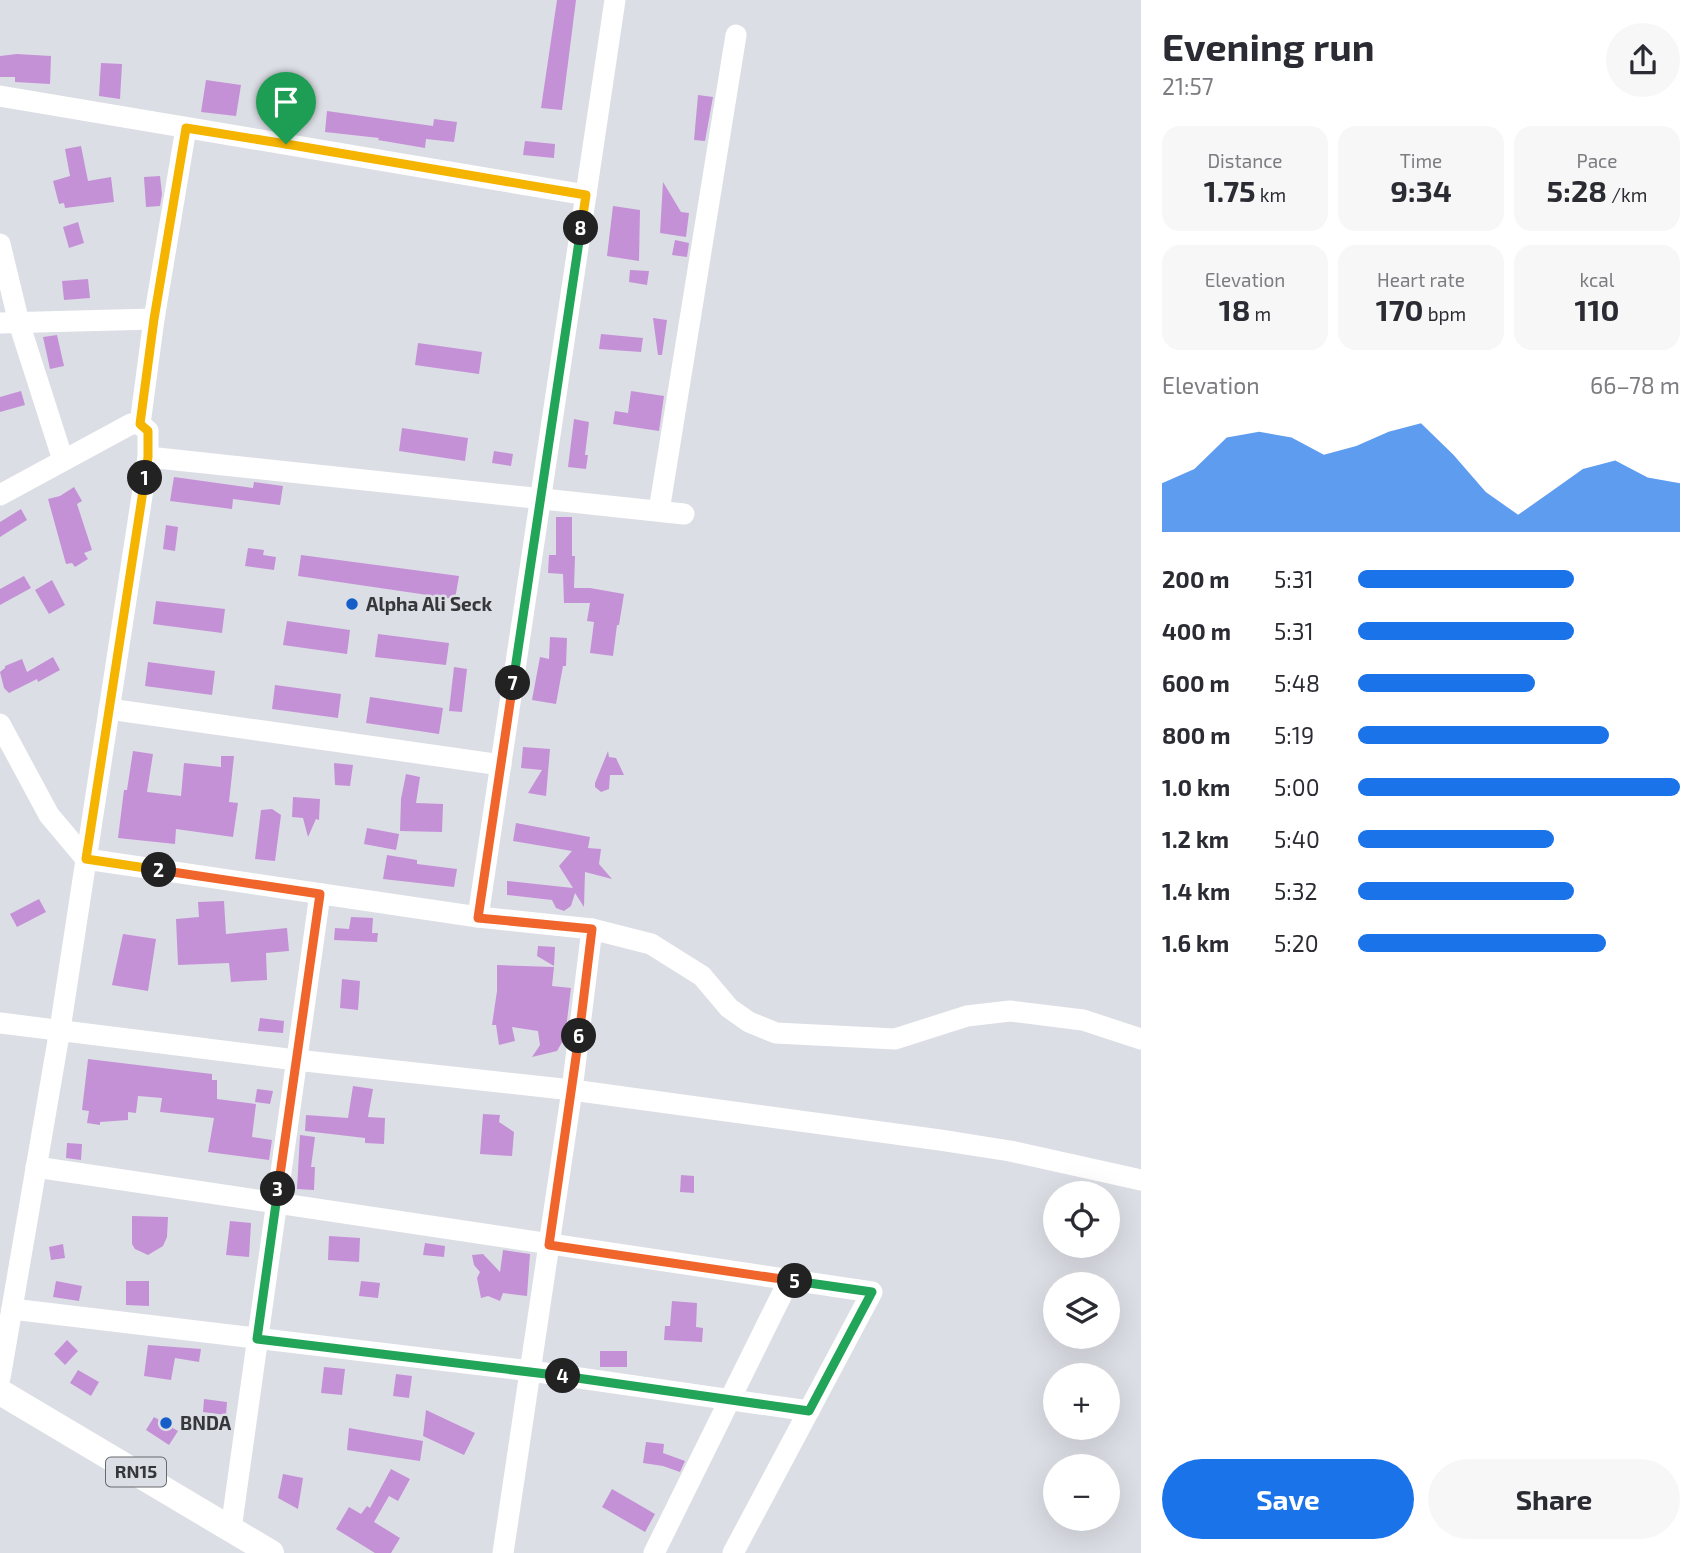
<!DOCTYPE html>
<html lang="en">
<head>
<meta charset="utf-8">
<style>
  :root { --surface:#fff; --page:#f7f7f7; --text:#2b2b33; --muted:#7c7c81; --accent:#1a73e8 }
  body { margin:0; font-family:"Exo 2",sans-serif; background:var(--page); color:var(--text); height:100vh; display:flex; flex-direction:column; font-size:26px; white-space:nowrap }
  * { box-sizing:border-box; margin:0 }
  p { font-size:23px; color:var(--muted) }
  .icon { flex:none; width:38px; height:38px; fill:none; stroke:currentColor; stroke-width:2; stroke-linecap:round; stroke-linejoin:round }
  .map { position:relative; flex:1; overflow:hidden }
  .panel { display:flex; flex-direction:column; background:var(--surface); width:560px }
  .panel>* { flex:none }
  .buttons { position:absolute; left:1043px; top:1181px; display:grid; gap:14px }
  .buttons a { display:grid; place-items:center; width:77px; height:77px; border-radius:50%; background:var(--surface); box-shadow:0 7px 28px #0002; font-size:35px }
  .pin { position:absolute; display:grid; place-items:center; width:60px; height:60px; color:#fff; margin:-72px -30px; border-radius:50% 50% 50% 0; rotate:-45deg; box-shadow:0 0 7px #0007 }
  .pin .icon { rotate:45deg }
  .km { position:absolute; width:35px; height:35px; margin:-18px; border-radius:50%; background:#222; color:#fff; font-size:19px; line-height:35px; text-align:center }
  .round { display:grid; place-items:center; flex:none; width:74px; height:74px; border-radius:37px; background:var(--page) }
  .summary { display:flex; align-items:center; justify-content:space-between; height:119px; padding:0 21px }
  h1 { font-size:38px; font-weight:700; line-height:52px }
  .figures { display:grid; grid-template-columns:repeat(3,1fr); gap:10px; height:119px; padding:7px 21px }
  .figures div { display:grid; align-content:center; border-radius:18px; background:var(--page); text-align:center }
  .figures b { font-size:30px; font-weight:700 }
  .figures small { font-size:19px; font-weight:400 }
  .figures p { font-size:19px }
  .chart { height:196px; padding:14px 21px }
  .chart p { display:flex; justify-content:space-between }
  .chart svg { width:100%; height:126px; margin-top:7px; fill:var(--accent); opacity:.7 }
  .cta { display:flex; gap:14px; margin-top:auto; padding:14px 21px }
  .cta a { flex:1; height:80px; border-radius:42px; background:var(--accent); color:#fff; font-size:28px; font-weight:700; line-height:80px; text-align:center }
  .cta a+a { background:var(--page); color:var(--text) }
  ul { padding:0 21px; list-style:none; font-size:23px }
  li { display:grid; grid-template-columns:112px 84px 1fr; align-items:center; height:52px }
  li i { height:18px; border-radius:9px; background:var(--accent) }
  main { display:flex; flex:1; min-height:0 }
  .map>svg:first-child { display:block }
  .building { fill:#c491d7 }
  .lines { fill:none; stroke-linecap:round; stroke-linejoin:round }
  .minor { stroke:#fff; stroke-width:21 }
  .major { stroke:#fff; stroke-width:26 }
  .split-1-casing { stroke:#fff; stroke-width:14 }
  .split-2-casing { stroke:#fff; stroke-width:14 }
  .split-3-casing { stroke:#fff; stroke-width:14 }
  .split-4-casing { stroke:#fff; stroke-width:14 }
  .split-5-casing { stroke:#fff; stroke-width:14 }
  .split-6-casing { stroke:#fff; stroke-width:14 }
  .split-7-casing { stroke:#fff; stroke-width:14 }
  .split-8-casing { stroke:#fff; stroke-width:14 }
  .split-9-casing { stroke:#fff; stroke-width:14 }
  .split-1 { stroke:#f5b400; stroke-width:9 }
  .split-2 { stroke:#f5b400; stroke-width:9 }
  .split-3 { stroke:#f0652b; stroke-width:9 }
  .split-4 { stroke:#22a559; stroke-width:9 }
  .split-5 { stroke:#22a559; stroke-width:9 }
  .split-6 { stroke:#f0652b; stroke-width:9 }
  .split-7 { stroke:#f0652b; stroke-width:9 }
  .split-8 { stroke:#22a559; stroke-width:9 }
  .split-9 { stroke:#f5b400; stroke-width:9 }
  .poi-dot { fill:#165dc8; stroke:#dcdee5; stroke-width:2.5 }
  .labels { text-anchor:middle; stroke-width:5; stroke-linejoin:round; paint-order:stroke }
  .shield { fill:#dcdee5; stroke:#68696d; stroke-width:2 }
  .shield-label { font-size:18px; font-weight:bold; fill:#36373a }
  .poi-label { font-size:19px; font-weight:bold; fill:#36373a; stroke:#dcdee5; text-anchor:start }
</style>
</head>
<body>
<main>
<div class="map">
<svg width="1141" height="1553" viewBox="0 0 1141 1553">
  <rect width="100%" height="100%" fill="#dcdee5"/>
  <g class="building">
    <polygon points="557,0 576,0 562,110 541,108"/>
    <polygon points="17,54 51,56 50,84 15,82 15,77 0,77 0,56"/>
    <polygon points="101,63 122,64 120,99 99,96"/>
    <polygon points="206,80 241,85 236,116 201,112"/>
    <polygon points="698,95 713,97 705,141 694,140"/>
    <polygon points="327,111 433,126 434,119 457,122 454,142 426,139 425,148 378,140 379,138 325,132"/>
    <polygon points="525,141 555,144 554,158 523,155"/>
    <polygon points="81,146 88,181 111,177 114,202 65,208 64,203 59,204 53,181 70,176 65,149"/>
    <polygon points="160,176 162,194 160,206 146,207 144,177"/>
    <polygon points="663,182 681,212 689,213 686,237 660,233"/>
    <polygon points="613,206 640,210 639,261 607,256"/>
    <polygon points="78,222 84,243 69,248 63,227"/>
    <polygon points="675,240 689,243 687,257 672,255"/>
    <polygon points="630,270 649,271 647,285 629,282"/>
    <polygon points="88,279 90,298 64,300 62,281"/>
    <polygon points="653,318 667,320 662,355 658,355"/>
    <polygon points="601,334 643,338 641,352 599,349"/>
    <polygon points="57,335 64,366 50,369 43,337"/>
    <polygon points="418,343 482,352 479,374 415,365"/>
    <polygon points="21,391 25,405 0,412 0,397"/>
    <polygon points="631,391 664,396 659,431 613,424 615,411 628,413"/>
    <polygon points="574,419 589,422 585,455 588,455 586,469 568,467"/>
    <polygon points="402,428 468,438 465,461 399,451"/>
    <polygon points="494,451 513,454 511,466 492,463"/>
    <polygon points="174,477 253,488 254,482 283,486 280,505 233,499 232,509 170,501"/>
    <polygon points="74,487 82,501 77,504 92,550 84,553 88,559 75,567 72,563 66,564 48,499 60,496"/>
    <polygon points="21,509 27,520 0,537 0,522"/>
    <polygon points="556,517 572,517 572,556 575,556 574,588 590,588 624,594 619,625 617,625 613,656 590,653 594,622 587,621 590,603 564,603 563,574 548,573 549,555 556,555"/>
    <polygon points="166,525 178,527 175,551 163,549"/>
    <polygon points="248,548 264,550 263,555 276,557 274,570 245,566"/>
    <polygon points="301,555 459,576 455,599 298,576"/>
    <polygon points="24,576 31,588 0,605 0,589"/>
    <polygon points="52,580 65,605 49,614 35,590"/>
    <polygon points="156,601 225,609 222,633 153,624"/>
    <polygon points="287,621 350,630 347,654 283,645"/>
    <polygon points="378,634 449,643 446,665 375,657"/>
    <polygon points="550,637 567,638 566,666 563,666 556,704 532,700 540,657 549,659"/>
    <polygon points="53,657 60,670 38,682 37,679 9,693 4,688 0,672 5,668 5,666 22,659 27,672"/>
    <polygon points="148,662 215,671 212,695 145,686"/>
    <polygon points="454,667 467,669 462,712 449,711"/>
    <polygon points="275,685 341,694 338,718 272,709"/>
    <polygon points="370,697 443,708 439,734 366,723"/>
    <polygon points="523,747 550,749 546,796 528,793 542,770 521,768"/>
    <polygon points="133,751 153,754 147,792 181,796 184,763 221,767 221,756 234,756 229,802 238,803 233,837 176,829 175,844 118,838 124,790 127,790"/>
    <polygon points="608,751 609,757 616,758 624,775 610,775 609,789 601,792 595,787 595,783"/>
    <polygon points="334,763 353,765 350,786 335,785"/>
    <polygon points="406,774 420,777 416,803 443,804 442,832 400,831 401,799"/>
    <polygon points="293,797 320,799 319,820 316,819 308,837 303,818 292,817"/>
    <polygon points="272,809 281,815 275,861 255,859 261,810"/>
    <polygon points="516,823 590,837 588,848 601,849 599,864 612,879 585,872 584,907 575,893 571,906 564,911 556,908 552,900 507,895 507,881 573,888 559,866 572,851 513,841"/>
    <polygon points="367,828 399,834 396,850 364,844"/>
    <polygon points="387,855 417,860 417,864 457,869 454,887 383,879"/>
    <polygon points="39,899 46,912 17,927 10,914"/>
    <polygon points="224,901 226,934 287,928 289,951 266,953 267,980 231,982 229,963 178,965 176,919 199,917 198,902"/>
    <polygon points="351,917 373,918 372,933 378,933 377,942 334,940 335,928 349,929"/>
    <polygon points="123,934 156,939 148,991 112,985"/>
    <polygon points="538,946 555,947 554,966 537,956"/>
    <polygon points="497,965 554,967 552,986 571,988 565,1037 557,1051 532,1057 540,1045 538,1031 512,1027 515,1041 499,1045 496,1025 492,1025 497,991"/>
    <polygon points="342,979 360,981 358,1010 340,1008"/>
    <polygon points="260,1018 284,1021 283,1033 258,1031"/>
    <polygon points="88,1059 212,1074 212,1080 217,1080 217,1099 256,1104 252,1137 272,1140 269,1160 208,1152 214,1118 160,1112 162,1098 138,1096 136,1113 128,1112 128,1120 100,1122 100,1125 87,1123 89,1111 82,1110"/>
    <polygon points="353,1086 373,1089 368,1117 385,1118 384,1144 365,1143 365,1138 305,1131 306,1115 348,1118"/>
    <polygon points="257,1089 273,1091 270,1104 255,1102"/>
    <polygon points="483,1114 500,1115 499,1122 514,1132 512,1156 480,1154"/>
    <polygon points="300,1135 315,1137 311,1167 315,1167 314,1190 297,1189"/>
    <polygon points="67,1143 82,1144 81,1160 66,1158"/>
    <polygon points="681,1175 694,1176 694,1193 680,1192"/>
    <polygon points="132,1216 168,1217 167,1237 163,1246 148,1255 135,1249 132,1244"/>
    <polygon points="230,1221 251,1223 249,1257 226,1255"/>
    <polygon points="329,1236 360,1238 359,1262 328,1260"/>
    <polygon points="425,1243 445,1246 444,1257 423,1255"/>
    <polygon points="63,1244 65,1258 51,1260 49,1247"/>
    <polygon points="503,1250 530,1254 527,1296 503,1293 500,1301 488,1296 481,1298 477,1278 480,1272 474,1265 472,1255 483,1254 500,1272"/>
    <polygon points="56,1281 82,1286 79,1301 53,1297"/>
    <polygon points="126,1281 149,1281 149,1306 126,1305"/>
    <polygon points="361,1281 380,1283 378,1298 359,1296"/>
    <polygon points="672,1301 697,1303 696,1327 703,1328 702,1342 664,1340 665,1326 670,1326"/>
    <polygon points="67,1340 78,1351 65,1365 54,1354"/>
    <polygon points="148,1345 201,1349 199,1362 175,1358 171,1380 144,1376"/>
    <rect x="600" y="1351" width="27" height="16"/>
    <polygon points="324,1367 345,1369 342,1395 321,1393"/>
    <polygon points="78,1370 99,1382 91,1396 70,1383"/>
    <polygon points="396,1374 412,1376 409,1398 393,1396"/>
    <polygon points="204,1399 227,1402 226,1415 203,1412"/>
    <polygon points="426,1410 475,1433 464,1455 423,1436"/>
    <polygon points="154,1417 178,1431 169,1445 146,1430"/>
    <polygon points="349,1428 423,1441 420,1461 347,1450"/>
    <polygon points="646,1442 664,1444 663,1453 685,1461 680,1472 663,1466 643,1463"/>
    <polygon points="391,1469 410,1479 398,1501 389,1496 374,1522 400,1538 391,1553 375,1553 336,1529 349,1507 361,1514 367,1506 370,1508"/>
    <polygon points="283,1474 303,1478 298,1509 278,1498"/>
    <polygon points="612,1489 655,1514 645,1532 602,1507"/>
  </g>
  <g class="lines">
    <g class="minor">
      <polyline points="0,96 586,195"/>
      <polyline points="0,244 19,323 63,460"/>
      <polyline points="0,323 154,319"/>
      <polyline points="140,424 154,319 186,128"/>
      <polyline points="148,457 684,514"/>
      <polyline points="0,495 131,424 140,424 148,431 148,457 60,1029 0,1378"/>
      <polyline points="659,511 736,35"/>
      <polyline points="109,709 501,765"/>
      <polyline points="0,724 49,815 86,859 478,917 592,929 651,944 702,976 729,1008 749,1022 776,1033 895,1039 967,1016 1010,1011 1083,1020 1141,1039"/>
      <polyline points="478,917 615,0"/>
      <polyline points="0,1023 296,1060 572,1090 940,1140 1010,1151 1141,1180"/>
      <polyline points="36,1167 872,1292 733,1553"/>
      <polyline points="12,1309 531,1371 809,1411"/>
      <polyline points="231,1529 320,894"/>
      <polyline points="503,1553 572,1090 592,929"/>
      <polyline points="654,1553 789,1280"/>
    </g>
    <polyline class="major" points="0,1392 271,1553"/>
  </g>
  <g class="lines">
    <defs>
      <polyline id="split-1" points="145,478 148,457 148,431 140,424 154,319 186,128 286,144"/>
      <polyline id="split-2" points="145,478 86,859 159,870"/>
      <polyline id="split-3" points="159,870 320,894 278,1189"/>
      <polyline id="split-4" points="278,1189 257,1339 563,1376"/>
      <polyline id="split-5" points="563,1376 809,1411 872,1292 795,1281"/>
      <polyline id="split-6" points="579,1036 549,1245 795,1281"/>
      <polyline id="split-7" points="513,683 478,918 592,929 579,1036"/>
      <polyline id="split-8" points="513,683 581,228"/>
      <polyline id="split-9" points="286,144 586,195 581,228"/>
    </defs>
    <use href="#split-1" class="split-1-casing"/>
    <use href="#split-2" class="split-2-casing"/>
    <use href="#split-3" class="split-3-casing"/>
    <use href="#split-4" class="split-4-casing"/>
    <use href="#split-5" class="split-5-casing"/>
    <use href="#split-6" class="split-6-casing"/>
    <use href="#split-7" class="split-7-casing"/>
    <use href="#split-8" class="split-8-casing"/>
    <use href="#split-9" class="split-9-casing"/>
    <use href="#split-1" class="split-1"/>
    <use href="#split-2" class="split-2"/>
    <use href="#split-3" class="split-3"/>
    <use href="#split-4" class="split-4"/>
    <use href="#split-5" class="split-5"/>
    <use href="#split-6" class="split-6"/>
    <use href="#split-7" class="split-7"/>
    <use href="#split-8" class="split-8"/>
    <use href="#split-9" class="split-9"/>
  </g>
  <g class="poi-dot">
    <circle cx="352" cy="604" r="7"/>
    <circle cx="166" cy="1423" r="7"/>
  </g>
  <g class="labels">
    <rect class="shield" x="106" y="1457.5" width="60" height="29" rx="5"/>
    <g class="shield-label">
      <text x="136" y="1478">RN15</text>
    </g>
    <g class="poi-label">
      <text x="366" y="611">Alpha Ali Seck</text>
      <text x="180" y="1430">BNDA</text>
    </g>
  </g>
</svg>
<div class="buttons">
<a><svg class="icon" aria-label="locate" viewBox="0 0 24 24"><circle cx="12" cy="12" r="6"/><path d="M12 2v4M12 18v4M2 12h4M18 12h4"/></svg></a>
<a><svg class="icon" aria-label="layers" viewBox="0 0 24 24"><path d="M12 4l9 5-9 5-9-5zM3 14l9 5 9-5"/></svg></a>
<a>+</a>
<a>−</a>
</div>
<div class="pin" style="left:286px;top:144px;background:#1e9e55"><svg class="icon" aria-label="arrive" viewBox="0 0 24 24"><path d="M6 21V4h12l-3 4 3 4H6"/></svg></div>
<b class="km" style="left:145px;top:478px">1</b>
<b class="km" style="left:159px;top:870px">2</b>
<b class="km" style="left:278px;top:1189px">3</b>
<b class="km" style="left:563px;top:1376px">4</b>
<b class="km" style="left:795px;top:1281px">5</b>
<b class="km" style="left:579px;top:1036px">6</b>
<b class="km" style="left:513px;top:683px">7</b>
<b class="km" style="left:581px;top:228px">8</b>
</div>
<section class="panel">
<div class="summary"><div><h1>Evening run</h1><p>21:57</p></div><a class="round"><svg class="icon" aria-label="share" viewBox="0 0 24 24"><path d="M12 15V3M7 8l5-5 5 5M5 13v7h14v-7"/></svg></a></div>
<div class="figures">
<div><p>Distance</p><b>1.75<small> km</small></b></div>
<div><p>Time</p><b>9:34</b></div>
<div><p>Pace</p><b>5:28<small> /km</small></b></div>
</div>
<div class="figures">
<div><p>Elevation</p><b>18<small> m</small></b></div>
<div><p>Heart rate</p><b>170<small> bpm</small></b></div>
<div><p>kcal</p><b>110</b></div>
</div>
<div class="chart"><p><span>Elevation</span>66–78 m</p>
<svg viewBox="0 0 160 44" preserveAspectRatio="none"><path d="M0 44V27L10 22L20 11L30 9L40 11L50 17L60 14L70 9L80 6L90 17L100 30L110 38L120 30L130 22L140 19L150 25L160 27V44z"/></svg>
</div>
<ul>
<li><b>200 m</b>5:31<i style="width:67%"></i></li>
<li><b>400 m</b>5:31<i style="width:67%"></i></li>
<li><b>600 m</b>5:48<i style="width:55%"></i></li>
<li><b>800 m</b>5:19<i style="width:78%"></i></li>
<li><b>1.0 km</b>5:00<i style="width:100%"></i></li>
<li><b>1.2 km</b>5:40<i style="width:61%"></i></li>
<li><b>1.4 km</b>5:32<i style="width:67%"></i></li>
<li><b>1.6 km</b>5:20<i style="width:77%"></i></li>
</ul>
<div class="cta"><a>Save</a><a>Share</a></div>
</section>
</main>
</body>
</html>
